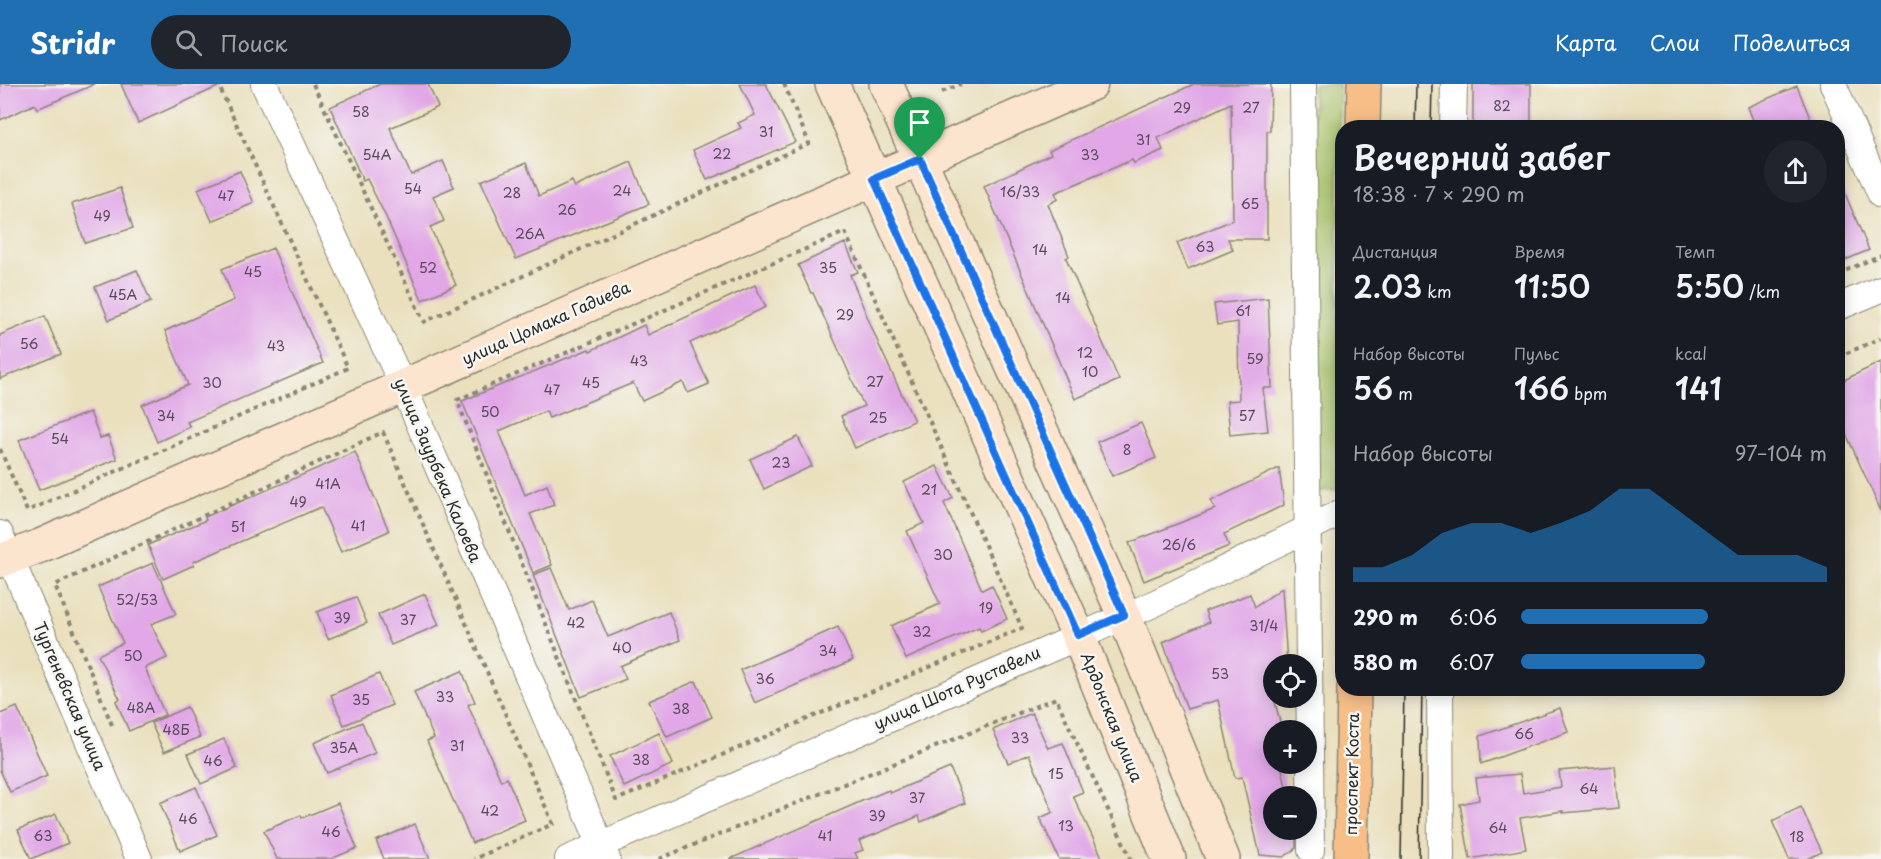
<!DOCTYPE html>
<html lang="ru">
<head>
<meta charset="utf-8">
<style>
  :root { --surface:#171b24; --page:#20242c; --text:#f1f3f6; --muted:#9ea1a6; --accent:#1f6fb2 }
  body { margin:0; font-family:"Playpen Sans",sans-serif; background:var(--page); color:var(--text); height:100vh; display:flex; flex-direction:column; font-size:22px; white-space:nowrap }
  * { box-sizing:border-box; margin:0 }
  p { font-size:20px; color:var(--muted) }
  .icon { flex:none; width:33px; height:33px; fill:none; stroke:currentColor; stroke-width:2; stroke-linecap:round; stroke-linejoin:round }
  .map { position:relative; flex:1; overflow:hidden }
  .drawer { position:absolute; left:1335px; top:36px; width:510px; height:576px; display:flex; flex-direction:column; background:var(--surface); border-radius:24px; box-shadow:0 3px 15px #0003 }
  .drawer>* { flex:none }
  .buttons { position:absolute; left:1263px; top:570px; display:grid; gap:12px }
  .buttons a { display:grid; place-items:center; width:54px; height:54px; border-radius:50%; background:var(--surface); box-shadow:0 3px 15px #0003; font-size:30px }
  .pin { position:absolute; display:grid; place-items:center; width:51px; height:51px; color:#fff; margin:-62px -26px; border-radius:50% 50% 50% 0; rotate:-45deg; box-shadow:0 0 6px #0007 }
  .pin .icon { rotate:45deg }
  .round { display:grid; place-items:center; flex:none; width:63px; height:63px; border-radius:32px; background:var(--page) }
  .headline { display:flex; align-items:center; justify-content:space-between; height:102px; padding:0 18px }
  h1 { font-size:33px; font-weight:600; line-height:45px }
  .figures { display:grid; grid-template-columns:repeat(3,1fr); gap:9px; height:102px; padding:6px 18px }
  .figures div { display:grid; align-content:center }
  .figures b { font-size:30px; font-weight:600 }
  .figures small { font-size:16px; font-weight:400 }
  .figures p { font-size:16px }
  .chart { height:168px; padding:12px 18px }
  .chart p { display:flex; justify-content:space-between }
  .chart svg { width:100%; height:108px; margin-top:6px; fill:var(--accent); opacity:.7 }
  ul { padding:0 18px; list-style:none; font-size:20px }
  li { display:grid; grid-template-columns:96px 72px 1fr; align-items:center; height:45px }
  li i { height:15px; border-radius:8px; background:var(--accent) }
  header { display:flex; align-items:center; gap:36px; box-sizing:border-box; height:84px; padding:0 30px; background:var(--accent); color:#fff }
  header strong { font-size:28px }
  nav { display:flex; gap:33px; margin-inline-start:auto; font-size:21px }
  .search { width:420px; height:54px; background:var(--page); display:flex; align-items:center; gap:15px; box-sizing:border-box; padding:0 21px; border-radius:33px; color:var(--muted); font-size:22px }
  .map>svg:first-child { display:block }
  .green { fill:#a6c167; stroke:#687649; stroke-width:1.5 }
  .building { fill:#e1a7e7 }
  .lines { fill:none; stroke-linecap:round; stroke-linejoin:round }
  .minor-casing { stroke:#8a8674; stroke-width:28 }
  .secondary-casing { stroke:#8a8674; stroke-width:36 }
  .primary-casing { stroke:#8a8674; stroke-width:36 }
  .path { stroke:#8a8674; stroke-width:4; stroke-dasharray:4.5 4.5; stroke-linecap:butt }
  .minor { stroke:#fff; stroke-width:26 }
  .secondary { stroke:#fce5cf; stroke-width:33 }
  .primary { stroke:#f7be88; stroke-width:33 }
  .tram { stroke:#2b2b2b; stroke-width:1.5 }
  .route-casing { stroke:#fff; stroke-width:12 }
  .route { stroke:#1a73e8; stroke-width:8 }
  .labels { text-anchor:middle; stroke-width:5; stroke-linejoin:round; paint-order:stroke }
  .number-label { font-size:14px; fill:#584a5a }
  .street-label { font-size:16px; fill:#2b2b2b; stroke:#f6f6f2 }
</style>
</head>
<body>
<header>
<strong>Stridr</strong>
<div class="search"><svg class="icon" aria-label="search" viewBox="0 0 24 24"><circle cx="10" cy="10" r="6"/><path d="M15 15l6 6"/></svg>Поиск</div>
<nav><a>Карта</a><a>Слои</a><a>Поделиться</a></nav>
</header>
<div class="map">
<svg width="1881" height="775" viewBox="0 0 1881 775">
  <rect width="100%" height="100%" fill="#f6f6f2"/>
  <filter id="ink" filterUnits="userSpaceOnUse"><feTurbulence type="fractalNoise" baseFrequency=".0167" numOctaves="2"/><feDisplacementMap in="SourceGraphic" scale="12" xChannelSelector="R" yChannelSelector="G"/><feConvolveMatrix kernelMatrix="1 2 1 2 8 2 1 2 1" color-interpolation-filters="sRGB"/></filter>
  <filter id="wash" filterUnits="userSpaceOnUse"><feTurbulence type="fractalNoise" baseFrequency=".008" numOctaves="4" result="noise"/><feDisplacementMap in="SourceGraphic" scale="24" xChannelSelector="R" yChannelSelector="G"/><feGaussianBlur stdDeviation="1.35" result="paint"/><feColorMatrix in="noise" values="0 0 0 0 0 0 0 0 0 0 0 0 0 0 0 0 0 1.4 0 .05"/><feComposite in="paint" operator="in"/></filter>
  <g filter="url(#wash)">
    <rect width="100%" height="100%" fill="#eae0bd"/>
    <polygon class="green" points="1313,0 1339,0 1337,406 1312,407"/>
    <g id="blocks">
      <g class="building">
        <polygon points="0,0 95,0 37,25 35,20 0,36"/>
        <polygon points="121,0 224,0 138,39"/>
        <polygon points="380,0 428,0 438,23 390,44 411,91 443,77 454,103 433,112 444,137 430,143 456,201 422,216 386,133 367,95 363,97 330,23"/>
        <polygon points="740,0 766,0 795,58 707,96 693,66 741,44 738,39 755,31"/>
        <polygon points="1194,0 1271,0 1270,47 1267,47 1267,155 1228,155 1233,166 1188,185 1177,159 1233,136 1231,19 1158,54 1163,66 1134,79 1132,76 1055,109 1058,115 1048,120 1069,172 1066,174 1119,296 1075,315 984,102 1051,70 1049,66"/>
        <rect x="1473" y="0" width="58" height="44"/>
        <polygon points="1797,2 1814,44 1756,44 1748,23"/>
        <polygon points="631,78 649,120 516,175 481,97 526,79 539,112 572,97 575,103"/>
        <polygon points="240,87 254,119 212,137 198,105"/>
        <polygon points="1838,93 1869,166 1843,177 1838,166"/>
        <polygon points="120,104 133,144 85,159 72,120"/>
        <polygon points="845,159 858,188 850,191 879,261 914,337 855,364 841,332 864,322 813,209 811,209 798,181"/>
        <polygon points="273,164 323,279 187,338 190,343 157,358 142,321 188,301 165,247 234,216 222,185"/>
        <polygon points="137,186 151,218 109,236 95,203"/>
        <polygon points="755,201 766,223 690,259 709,300 688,309 683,298 642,317 633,299 549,334 546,327 499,347 525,411 547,401 554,421 530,430 552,481 533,489 462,317 589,265 590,267 644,241 648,251"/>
        <polygon points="1268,214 1272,304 1263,304 1268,347 1230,351 1227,317 1239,316 1238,238 1217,241 1214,220"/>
        <polygon points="45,232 61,270 0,295 0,251"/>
        <polygon points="1881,278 1881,427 1838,332 1838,299"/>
        <polygon points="90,328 100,354 108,352 117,375 39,406 19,356"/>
        <polygon points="1141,339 1156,374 1112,392 1097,358"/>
        <polygon points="798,353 812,382 764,405 750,375"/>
        <polygon points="355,368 389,447 341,468 321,423 193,478 194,481 163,495 148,461 206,436 205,433"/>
        <polygon points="937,382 953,414 944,419 982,506 992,501 1007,535 981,547 979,543 906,575 891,542 940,520 907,447 924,439 904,398"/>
        <polygon points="1279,384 1284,421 1224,450 1229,462 1144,497 1129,459 1215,425 1211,417"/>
        <polygon points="153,479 176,530 151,540 167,574 145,584 165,631 129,647 116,617 120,615 98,571 123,559 98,503"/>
        <polygon points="551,484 569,526 592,516 608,553 669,528 680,556 620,582 626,595 581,613 533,491"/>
        <polygon points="1282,504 1287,580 1274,580 1274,614 1282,646 1273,646 1274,680 1281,680 1288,712 1274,712 1274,746 1296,746 1296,764 1284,773 1260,771 1242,693 1235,694 1218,616 1187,625 1163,558 1209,538 1205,527 1250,510 1255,523"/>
        <polygon points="425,510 439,541 391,561 378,531"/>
        <polygon points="356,513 367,539 328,555 317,528"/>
        <polygon points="838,543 853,576 755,619 740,586"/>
        <polygon points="462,587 475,618 468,621 501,697 507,694 525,736 472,759 427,657 434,654 414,608"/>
        <polygon points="379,590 392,621 344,641 331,611"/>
        <polygon points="696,597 712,633 667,653 649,617"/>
        <polygon points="17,623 47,692 10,708 0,686 0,630"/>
        <polygon points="187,623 200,653 164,668 151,639"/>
        <polygon points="1560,624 1568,648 1481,680 1480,652"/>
        <polygon points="1032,629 1048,664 1063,659 1083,708 1073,712 1103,775 1059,775 1040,734 1053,728 1029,670 1008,679 993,646"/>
        <polygon points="362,638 375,669 327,689 314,659"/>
        <polygon points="659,649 673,680 624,703 610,672"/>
        <polygon points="224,655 237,684 201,700 188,670"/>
        <polygon points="1615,682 1619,724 1563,729 1563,727 1520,734 1526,765 1470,775 1460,720 1479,716 1476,694 1520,690 1523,709 1561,703 1559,687"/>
        <polygon points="950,684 965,719 921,738 919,732 859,757 863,766 855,769 858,775 730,775 862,717 889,706 890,709"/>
        <polygon points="196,703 217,751 180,767 160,719"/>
        <polygon points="338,719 357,764 331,775 277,775 264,747 301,731 302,734"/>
        <polygon points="1801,723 1822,768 1807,775 1789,775 1772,737"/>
        <polygon points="56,730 68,759 31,775 18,746"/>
        <polygon points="415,740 430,775 384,775 376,757"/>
      </g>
    </g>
  </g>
  <g filter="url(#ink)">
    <use href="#blocks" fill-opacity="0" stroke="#8a8674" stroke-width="1.5"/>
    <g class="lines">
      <defs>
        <g id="minor">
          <polyline points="264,0 403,302 607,775"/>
          <polyline points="1303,0 1311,766"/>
          <polyline points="1833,0 1881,111"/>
          <polyline points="1453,44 1454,0"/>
          <polyline points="1838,223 1881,205"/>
          <polyline points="0,450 139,775"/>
          <polyline points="1440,604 1441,775"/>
          <polyline points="568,775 1151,521 1342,428"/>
        </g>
        <g id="secondary">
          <polyline points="832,0 1078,551 1169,775"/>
          <polyline points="886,0 1124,531 1223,775"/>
          <polyline points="0,477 40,462 1091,0"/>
        </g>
        <g id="primary">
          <polyline points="1363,44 1364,0"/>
          <polyline points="1351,775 1354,604"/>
        </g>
      </defs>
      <use href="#minor" class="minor-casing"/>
      <use href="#secondary" class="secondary-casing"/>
      <use href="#primary" class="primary-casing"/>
      <g class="path">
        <polyline points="313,0 424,238 809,59 784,0"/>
        <polyline points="942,8 961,0"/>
        <polygon points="845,148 1022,544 616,716 457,316"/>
        <polyline points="1838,190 1881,171"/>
        <polyline points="1838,273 1881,254"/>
        <polyline points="0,365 27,427 348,284 218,0"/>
        <polyline points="112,641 55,501 383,348 553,740 474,775"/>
        <polyline points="659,775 1056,614 1131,775"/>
      </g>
      <use href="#minor" class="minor"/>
      <use href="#secondary" class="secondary"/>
      <use href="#primary" class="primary"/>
      <g class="tram">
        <polyline points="1415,44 1416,0"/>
        <polyline points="1431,44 1432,0"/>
        <polyline points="1401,775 1404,604"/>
        <polyline points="1419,775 1422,604"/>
      </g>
    </g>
  </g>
  <g class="lines" filter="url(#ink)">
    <defs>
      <polygon id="route" points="920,75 1124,531 1078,551 874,95"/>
    </defs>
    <use href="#route" class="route-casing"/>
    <use href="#route" class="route"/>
  </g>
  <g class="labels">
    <g class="number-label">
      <text x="1502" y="27">82</text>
      <text x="1182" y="29">29</text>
      <text x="1251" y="29">27</text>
      <text x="361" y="33">58</text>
      <text x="766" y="53">31</text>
      <text x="1143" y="61">31</text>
      <text x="722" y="75">22</text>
      <text x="377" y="76">54А</text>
      <text x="1090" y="76">33</text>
      <text x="413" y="110">54</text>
      <text x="622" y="112">24</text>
      <text x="1020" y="113">16/33</text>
      <text x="512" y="114">28</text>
      <text x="226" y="117">47</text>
      <text x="1250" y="125">65</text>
      <text x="567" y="131">26</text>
      <text x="102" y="137">49</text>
      <text x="530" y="155">26А</text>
      <text x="1205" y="168">63</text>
      <text x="1040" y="171">14</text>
      <text x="428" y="189">52</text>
      <text x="828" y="189">35</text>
      <text x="253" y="193">45</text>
      <text x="123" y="216">45А</text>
      <text x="1063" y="219">14</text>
      <text x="1243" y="232">61</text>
      <text x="845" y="236">29</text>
      <text x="29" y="265">56</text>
      <text x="276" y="267">43</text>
      <text x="1085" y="274">12</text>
      <text x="1255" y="280">59</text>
      <text x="639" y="282">43</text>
      <text x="1090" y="293">10</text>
      <text x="875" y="303">27</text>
      <text x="212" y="304">30</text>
      <text x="591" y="304">45</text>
      <text x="552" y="311">47</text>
      <text x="490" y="333">50</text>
      <text x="166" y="337">34</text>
      <text x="1247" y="337">57</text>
      <text x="878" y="339">25</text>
      <text x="60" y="360">54</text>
      <text x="1127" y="371">8</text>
      <text x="781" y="384">23</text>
      <text x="328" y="405">41А</text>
      <text x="929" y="411">21</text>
      <text x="298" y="423">49</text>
      <text x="358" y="447">41</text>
      <text x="238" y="448">51</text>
      <text x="1179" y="466">26/6</text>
      <text x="943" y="476">30</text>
      <text x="137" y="521">52/53</text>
      <text x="986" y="529">19</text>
      <text x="342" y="539">39</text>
      <text x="408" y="541">37</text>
      <text x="576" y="544">42</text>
      <text x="1264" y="547">31/4</text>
      <text x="922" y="553">32</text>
      <text x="622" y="569">40</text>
      <text x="828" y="572">34</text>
      <text x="133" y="577">50</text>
      <text x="1220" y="595">53</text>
      <text x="765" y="600">36</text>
      <text x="445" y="618">33</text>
      <text x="361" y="621">35</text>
      <text x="141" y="629">48А</text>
      <text x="681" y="630">38</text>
      <text x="176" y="651">48Б</text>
      <text x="1524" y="655">66</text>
      <text x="1020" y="659">33</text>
      <text x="457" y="667">31</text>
      <text x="344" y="669">35А</text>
      <text x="641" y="681">38</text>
      <text x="213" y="682">46</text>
      <text x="1056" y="695">15</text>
      <text x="1589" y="710">64</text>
      <text x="917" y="719">37</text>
      <text x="490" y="732">42</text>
      <text x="877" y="737">39</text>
      <text x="188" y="740">46</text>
      <text x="1066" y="747">13</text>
      <text x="1498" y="749">64</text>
      <text x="331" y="753">46</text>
      <text x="43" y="757">63</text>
      <text x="825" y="757">41</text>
      <text x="1797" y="758">18</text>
    </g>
    <g class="street-label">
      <text transform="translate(546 239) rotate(-24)" y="6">улица Цомака Гадиева</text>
      <text transform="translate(438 386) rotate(67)" y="6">улица Заурбека Калоева</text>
      <text transform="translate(957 604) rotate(-24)" y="6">улица Шота Руставели</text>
      <text transform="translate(70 612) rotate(67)" y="6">Тургеневская улица</text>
      <text transform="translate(1112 633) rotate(68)" y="6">Ардонская улица</text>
      <text transform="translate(1352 690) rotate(-89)" y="6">проспект Коста</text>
    </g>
  </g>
</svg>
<div class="buttons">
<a><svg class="icon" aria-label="locate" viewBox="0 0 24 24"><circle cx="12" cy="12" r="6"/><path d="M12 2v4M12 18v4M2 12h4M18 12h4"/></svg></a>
<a>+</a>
<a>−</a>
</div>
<div class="pin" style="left:920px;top:75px;background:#1e9e55"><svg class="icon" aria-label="arrive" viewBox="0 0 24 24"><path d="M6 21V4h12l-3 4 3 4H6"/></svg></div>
<section class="drawer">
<div class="headline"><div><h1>Вечерний забег</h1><p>18:38 · 7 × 290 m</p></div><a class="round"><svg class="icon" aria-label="share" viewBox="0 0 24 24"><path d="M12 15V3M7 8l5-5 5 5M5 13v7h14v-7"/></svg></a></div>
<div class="figures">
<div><p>Дистанция</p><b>2.03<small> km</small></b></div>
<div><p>Время</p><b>11:50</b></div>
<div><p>Темп</p><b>5:50<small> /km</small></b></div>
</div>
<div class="figures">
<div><p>Набор высоты</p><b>56<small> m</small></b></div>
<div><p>Пульс</p><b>166<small> bpm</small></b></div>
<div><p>kcal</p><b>141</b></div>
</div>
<div class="chart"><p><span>Набор высоты</span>97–104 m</p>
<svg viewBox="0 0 160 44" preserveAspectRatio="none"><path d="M0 44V38L10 38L20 33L30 24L40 20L50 20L60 24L70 20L80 15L90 6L100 6L110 15L120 24L130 33L140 33L150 33L160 38V44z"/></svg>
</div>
<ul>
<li><b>290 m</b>6:06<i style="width:61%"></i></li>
<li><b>580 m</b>6:07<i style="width:60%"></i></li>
</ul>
</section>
</div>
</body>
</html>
